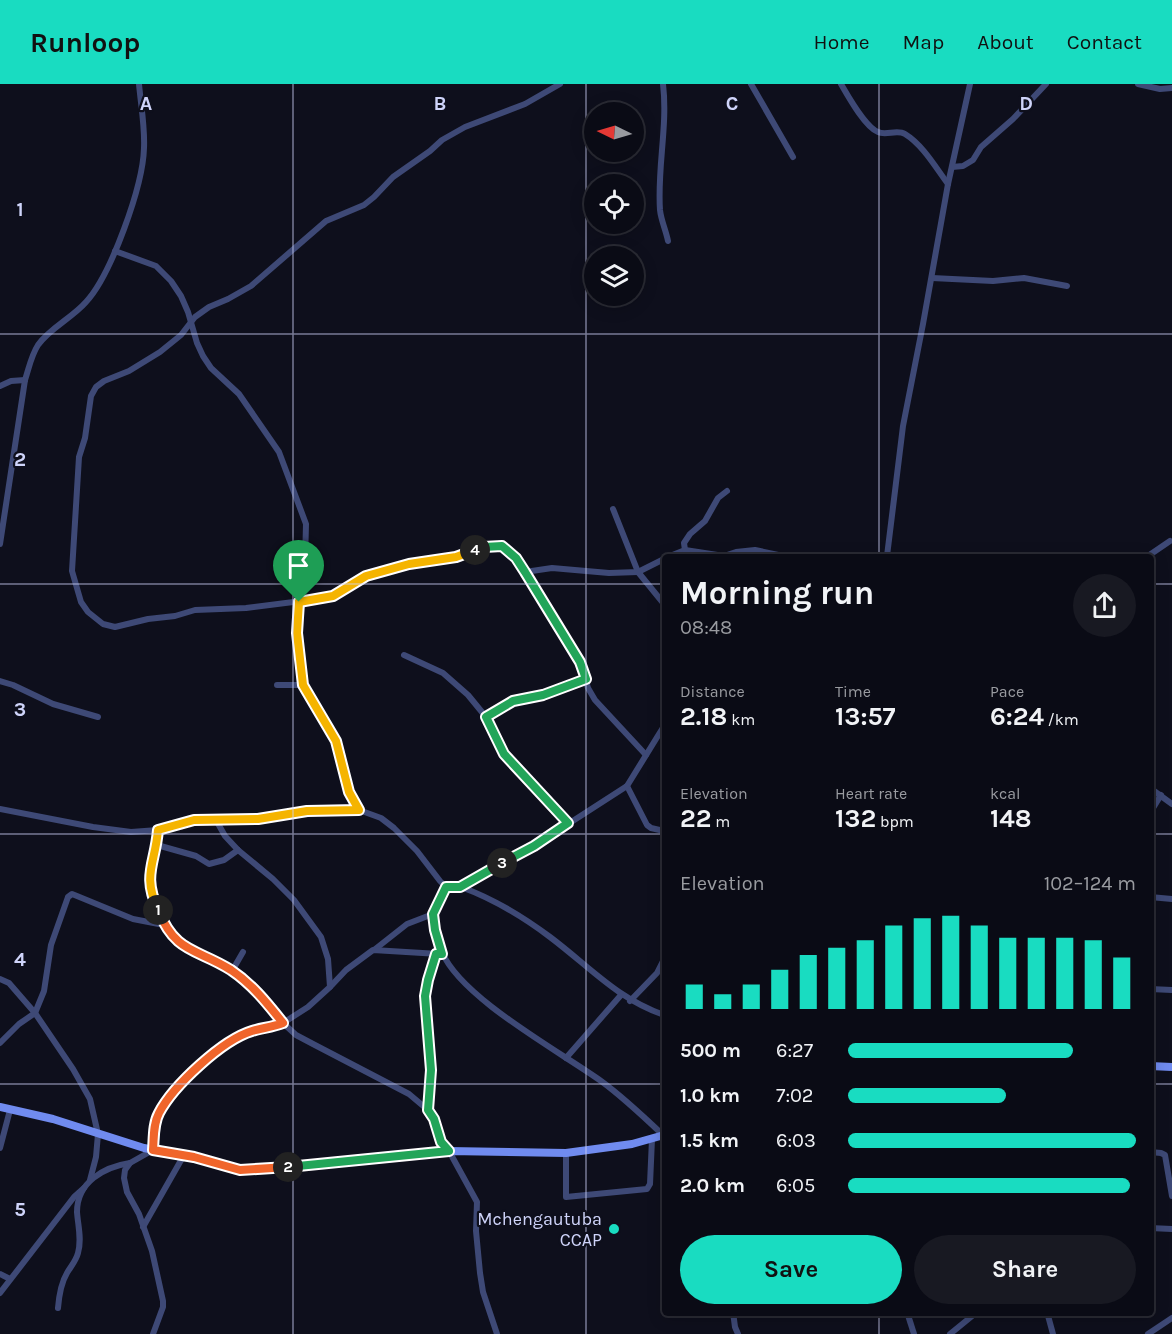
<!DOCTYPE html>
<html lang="en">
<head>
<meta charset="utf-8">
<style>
  :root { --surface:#0a0b15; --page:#181922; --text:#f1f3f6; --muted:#999ba0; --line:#2a2b34; --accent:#19dcc1 }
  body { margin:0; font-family:Karla,sans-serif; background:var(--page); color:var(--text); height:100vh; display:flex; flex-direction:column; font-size:22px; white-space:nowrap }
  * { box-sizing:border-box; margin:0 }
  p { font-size:20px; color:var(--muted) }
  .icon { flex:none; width:33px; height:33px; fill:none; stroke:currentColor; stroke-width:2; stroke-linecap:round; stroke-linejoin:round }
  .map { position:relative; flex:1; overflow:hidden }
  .details { position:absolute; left:662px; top:470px; width:492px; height:762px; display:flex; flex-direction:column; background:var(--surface); border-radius:6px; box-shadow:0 3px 15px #0003,0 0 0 2px var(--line) }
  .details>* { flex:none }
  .needle { width:39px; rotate:275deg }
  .tools { position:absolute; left:584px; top:18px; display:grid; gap:12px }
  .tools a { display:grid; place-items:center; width:60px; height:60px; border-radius:50%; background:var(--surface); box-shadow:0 3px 15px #0003,0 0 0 2px var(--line); font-size:30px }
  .pin { position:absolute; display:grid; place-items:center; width:51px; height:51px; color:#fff; margin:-62px -26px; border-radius:50% 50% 50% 0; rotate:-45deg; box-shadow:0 0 6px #0007 }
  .pin .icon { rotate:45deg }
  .km { position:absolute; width:30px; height:30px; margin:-15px; border-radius:50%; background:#222; color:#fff; font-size:16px; line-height:30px; text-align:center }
  .round { display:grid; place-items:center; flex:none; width:63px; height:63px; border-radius:32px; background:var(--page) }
  .head { display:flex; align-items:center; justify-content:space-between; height:102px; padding:0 18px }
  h1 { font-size:33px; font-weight:700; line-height:45px }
  .stats { display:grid; grid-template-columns:repeat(3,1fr); gap:9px; height:102px; padding:6px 18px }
  .stats div { display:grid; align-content:center }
  .stats b { font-size:26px; font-weight:700 }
  .stats small { font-size:16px; font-weight:400 }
  .stats p { font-size:16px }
  .chart { height:168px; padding:12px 18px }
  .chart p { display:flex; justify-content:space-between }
  .chart svg { width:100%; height:108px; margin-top:6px; stroke:var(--accent); stroke-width:6 }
  .button { display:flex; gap:12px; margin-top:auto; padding:12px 18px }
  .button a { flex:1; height:69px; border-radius:36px; background:var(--accent); color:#111; font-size:24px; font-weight:700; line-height:69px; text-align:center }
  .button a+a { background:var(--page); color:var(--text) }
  ul { padding:0 18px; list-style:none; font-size:20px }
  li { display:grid; grid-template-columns:96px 72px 1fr; align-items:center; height:45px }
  li i { height:15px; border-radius:8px; background:var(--accent) }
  header { display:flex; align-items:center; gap:36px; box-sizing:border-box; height:84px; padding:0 30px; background:var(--accent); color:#111 }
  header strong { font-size:28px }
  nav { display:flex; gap:33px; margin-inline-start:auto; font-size:21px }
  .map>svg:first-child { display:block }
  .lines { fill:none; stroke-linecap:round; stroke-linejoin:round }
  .street { stroke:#3e4976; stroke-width:6 }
  .secondary { stroke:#708bef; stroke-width:8 }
  .split-1-casing { stroke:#fff; stroke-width:12 }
  .split-2-casing { stroke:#fff; stroke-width:12 }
  .split-3-casing { stroke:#fff; stroke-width:12 }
  .split-4-casing { stroke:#fff; stroke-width:12 }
  .split-5-casing { stroke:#fff; stroke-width:12 }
  .split-1 { stroke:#f5b400; stroke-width:8 }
  .split-2 { stroke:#f0652b; stroke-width:8 }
  .split-3 { stroke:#22a559; stroke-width:8 }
  .split-4 { stroke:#22a559; stroke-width:8 }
  .split-5 { stroke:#f5b400; stroke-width:8 }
  .grid { fill:none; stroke:#cfd4fa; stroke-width:1.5; stroke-opacity:0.55 }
  .poi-dot { fill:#19dcc1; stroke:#0e0f1c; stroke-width:2 }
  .labels { text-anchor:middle; stroke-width:4.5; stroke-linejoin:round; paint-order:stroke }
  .poi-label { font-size:18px; fill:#cfd4fa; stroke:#0e0f1c; text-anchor:end }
  .grid-label { font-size:20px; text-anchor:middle; font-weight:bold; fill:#cfd4fa; stroke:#0e0f1c; stroke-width:4.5; stroke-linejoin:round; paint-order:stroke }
</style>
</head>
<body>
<header>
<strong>Runloop</strong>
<nav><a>Home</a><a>Map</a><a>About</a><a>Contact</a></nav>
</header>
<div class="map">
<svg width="1172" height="1250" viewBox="0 0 1172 1250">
  <rect width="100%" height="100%" fill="#0e0f1c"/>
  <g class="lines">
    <g class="street">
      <polyline points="560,0 525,20 465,43 442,56 430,67 393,93 374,113 364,121 326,137 251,202 228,215 209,223 195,233 181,251 160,268 129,287 104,297 96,303 91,312 85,354 79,373 72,487 81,518 88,528 103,540 115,543 148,535 175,532 195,526 246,524 325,514 339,509 359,494 366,492 409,480 456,473 484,463 502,463 517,477 541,514 580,578 588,604 595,616 646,671"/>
      <path d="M663,0C668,42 657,84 660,126C661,136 666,147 668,157"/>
      <polyline points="751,0 793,73"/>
      <path d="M841,0C848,12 865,43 878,48C886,52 897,45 905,50C923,61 936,84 948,100"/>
      <polyline points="1138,0 1160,5 1172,4"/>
      <polyline points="952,83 963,82 973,76 981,63 1013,35 1046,0"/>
      <polyline points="115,167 156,182 171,197 181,212 188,228 197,259 203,272 211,284 239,310 279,368 306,440 305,478 299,518 297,549 303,601 336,657 349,708 359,726"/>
      <polyline points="932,194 993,197 1024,194 1067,202"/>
      <polyline points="0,302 11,297 25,296"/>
      <polyline points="613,425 638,488 664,520"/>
      <path d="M0,460L25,296C29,284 31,272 38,261C50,244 72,234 86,218C111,191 143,102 144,64C145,43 141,22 139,0"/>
      <polyline points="670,472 685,466 724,472 736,468 755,466 783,472"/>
      <polyline points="691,472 685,466 684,459 690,450 705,437 718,414 727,407"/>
      <polyline points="887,472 903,342 923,240 948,100 970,0"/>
      <polyline points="1148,472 1170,457"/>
      <polyline points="525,488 552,484 609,489 638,488 664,475"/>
      <polyline points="404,571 443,589 468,611 486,633 504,671 568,739"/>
      <polyline points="0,597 13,601 53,620 98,633"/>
      <polyline points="277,601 303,601"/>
      <polyline points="486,633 513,617 543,611 586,595"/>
      <polyline points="627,702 647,741 651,744 664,747"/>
      <polyline points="1150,704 1172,720"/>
      <polyline points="0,725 93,743 131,748 158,746 194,737 258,735 307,727 359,726 381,734 394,744 417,767 440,797 446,803 453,804 469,799 534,762 627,702 664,642"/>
      <polyline points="1150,729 1161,711"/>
      <path d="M158,746C157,764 148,783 149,801C150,810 155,819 158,827C176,869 199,865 231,887C252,901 267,919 283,939L308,923L330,903L328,875L321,853L294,816L273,795L238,766L225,752L216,736"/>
      <polyline points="157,761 196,772 209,780 224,776 238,766"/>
      <path d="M446,803C434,830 430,838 442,868C461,914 559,967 601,997C623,1013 643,1032 663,1051"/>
      <path d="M461,803C494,815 522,832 550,853C590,883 616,914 664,931"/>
      <polyline points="1150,813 1172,815"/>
      <polyline points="374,866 407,840 433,830"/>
      <polyline points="232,887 243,868"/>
      <polyline points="0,895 9,899 35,929 73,985 90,1015 98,1050 96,1073 90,1096"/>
      <polyline points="330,903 346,886 373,866 439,870"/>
      <polyline points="1150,905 1172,906"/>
      <polyline points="630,917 657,889 664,875"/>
      <polyline points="0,959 19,940 35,929 44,907 51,861 68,813 72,810 77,812 133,835 164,841"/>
      <polyline points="566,974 621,911"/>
      <polyline points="428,1026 431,986 425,912 428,896 436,870"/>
      <polyline points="0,1064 10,1026"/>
      <polyline points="1150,1068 1161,1069 1165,1071 1172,1112"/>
      <polyline points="566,1069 566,1113 647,1105 650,1100 652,1055"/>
      <polyline points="143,1143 184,1071"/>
      <polyline points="1150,1144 1172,1145"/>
      <polyline points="0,1190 10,1195"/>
      <polyline points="0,1209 74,1113 84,1104"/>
      <path d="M58,1224C59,1212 61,1199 67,1189C71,1182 76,1177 78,1169C82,1155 78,1142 77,1128C77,1098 104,1083 130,1079"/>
      <polyline points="733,1228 735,1243 738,1250"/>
      <polyline points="907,1228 914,1250"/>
      <polyline points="1047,1228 1053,1250"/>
      <path d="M153,1250L163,1223V1217L152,1167L139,1130L127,1108L124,1094L125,1086L130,1079L153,1066C153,1054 153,1040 159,1029C173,1002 223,956 252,947C262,944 273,943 283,939L296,951L313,960L409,1010L428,1026L434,1035L441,1058L449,1067L477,1118L476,1147L480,1189L483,1208L497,1250"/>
      <polyline points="950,1250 977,1228"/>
      <polyline points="1148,1250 1172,1234"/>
    </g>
    <g class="secondary">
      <polyline points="1150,982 1172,983"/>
      <polyline points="0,1023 53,1035 144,1064 204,1076 233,1085 248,1087 449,1067 566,1069 632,1060 664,1051"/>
    </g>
  </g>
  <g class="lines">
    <defs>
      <path id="split-1" d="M158,826C142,790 155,781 158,746L194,736L258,735L307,727L359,726L349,708L336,657L303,601L297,549L299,518"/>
      <path id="split-2" d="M158,826C176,870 196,864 231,886C252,900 267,919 283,939C273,943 262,944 252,947C222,956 173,1002 159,1029C153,1040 154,1054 153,1066L194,1073L240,1086L288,1083"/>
      <polyline id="split-3" points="288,1083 449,1067 441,1058 434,1035 428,1026 431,986 425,912 428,896 436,870 442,870 435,846 433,830 446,803 460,803 502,779"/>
      <polyline id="split-4" points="475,466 484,463 502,462 516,474 525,488 580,578 586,595 543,611 513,617 486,633 504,670 568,739 534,762 502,779"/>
      <polyline id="split-5" points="299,518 333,512 366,492 409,480 456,473 475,466"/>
    </defs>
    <use href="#split-1" class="split-1-casing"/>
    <use href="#split-2" class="split-2-casing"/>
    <use href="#split-3" class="split-3-casing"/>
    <use href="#split-4" class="split-4-casing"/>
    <use href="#split-5" class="split-5-casing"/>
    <use href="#split-1" class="split-1"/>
    <use href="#split-2" class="split-2"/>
    <use href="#split-3" class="split-3"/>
    <use href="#split-4" class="split-4"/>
    <use href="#split-5" class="split-5"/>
  </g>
  <path class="grid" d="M293,0V1250M586,0V1250M879,0V472M0,250H1172M0,500H664M1150,500H1172M0,750H664M1150,750H1172M0,1000H664M1150,1000H1172M879,1228V1250"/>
  <circle class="poi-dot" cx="614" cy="1145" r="6"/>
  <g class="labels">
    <g class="poi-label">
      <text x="602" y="1141">Mchengautuba<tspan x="602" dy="21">CCAP</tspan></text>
    </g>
  </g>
  <g class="grid-label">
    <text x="146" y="26">A</text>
    <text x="440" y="26">B</text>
    <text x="732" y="26">C</text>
    <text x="1026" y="26">D</text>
    <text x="20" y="132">1</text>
    <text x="20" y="382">2</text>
    <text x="20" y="632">3</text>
    <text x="20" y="882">4</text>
    <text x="20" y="1132">5</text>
  </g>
</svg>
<div class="tools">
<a><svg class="needle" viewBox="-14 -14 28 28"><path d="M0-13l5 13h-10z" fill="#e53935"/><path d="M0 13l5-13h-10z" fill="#999ba0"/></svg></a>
<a><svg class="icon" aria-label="locate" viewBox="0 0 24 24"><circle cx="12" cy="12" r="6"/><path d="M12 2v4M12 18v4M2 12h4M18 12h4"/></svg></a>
<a><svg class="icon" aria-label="layers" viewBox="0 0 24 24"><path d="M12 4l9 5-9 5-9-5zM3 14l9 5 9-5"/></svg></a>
</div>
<div class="pin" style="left:299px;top:518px;background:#1e9e55"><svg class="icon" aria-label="arrive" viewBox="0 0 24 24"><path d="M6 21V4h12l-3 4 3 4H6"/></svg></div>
<b class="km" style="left:158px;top:826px">1</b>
<b class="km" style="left:288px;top:1083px">2</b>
<b class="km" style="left:502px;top:779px">3</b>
<b class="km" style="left:475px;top:466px">4</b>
<section class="details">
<div class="head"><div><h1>Morning run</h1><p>08:48</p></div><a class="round"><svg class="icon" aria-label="share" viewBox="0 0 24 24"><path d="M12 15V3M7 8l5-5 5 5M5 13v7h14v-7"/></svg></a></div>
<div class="stats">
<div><p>Distance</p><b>2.18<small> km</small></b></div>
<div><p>Time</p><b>13:57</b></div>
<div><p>Pace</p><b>6:24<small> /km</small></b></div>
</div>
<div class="stats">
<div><p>Elevation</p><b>22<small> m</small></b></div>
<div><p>Heart rate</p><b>132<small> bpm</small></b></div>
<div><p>kcal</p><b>148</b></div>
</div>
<div class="chart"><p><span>Elevation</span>102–124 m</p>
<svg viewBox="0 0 160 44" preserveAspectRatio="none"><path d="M5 44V34M15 44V38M25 44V34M35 44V28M45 44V22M55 44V19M65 44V16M75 44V10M85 44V7M95 44V6M105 44V10M115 44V15M125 44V15M135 44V15M145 44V16M155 44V23"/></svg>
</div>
<ul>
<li><b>500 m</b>6:27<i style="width:78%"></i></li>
<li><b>1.0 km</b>7:02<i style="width:55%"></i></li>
<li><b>1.5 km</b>6:03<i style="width:100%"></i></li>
<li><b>2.0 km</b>6:05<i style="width:98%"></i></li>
</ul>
<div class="button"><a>Save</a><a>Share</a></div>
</section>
</div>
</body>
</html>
